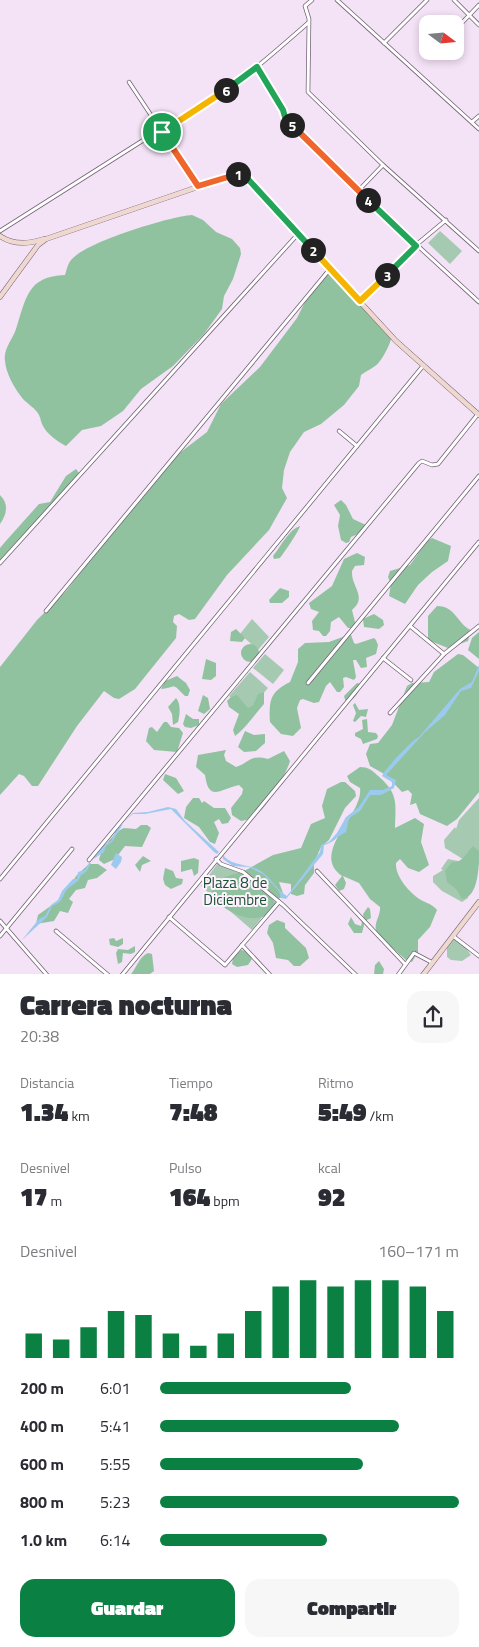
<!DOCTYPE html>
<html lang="es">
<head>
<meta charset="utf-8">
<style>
  :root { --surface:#fff; --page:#f7f7f7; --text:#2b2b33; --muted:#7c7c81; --accent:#0b8043 }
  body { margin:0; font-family:"Titillium Web",sans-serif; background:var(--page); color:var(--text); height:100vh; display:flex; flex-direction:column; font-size:19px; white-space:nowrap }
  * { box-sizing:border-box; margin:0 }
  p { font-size:16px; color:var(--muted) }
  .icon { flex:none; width:28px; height:28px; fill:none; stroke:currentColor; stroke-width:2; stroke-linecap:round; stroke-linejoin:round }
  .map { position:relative; height:974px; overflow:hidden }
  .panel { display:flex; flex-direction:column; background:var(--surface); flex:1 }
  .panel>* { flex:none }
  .needle { width:32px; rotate:106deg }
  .tools { position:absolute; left:419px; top:15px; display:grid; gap:10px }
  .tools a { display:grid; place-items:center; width:45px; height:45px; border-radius:10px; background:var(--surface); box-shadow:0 2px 8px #0003; font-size:25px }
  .pin { position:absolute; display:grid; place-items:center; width:42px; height:42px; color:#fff; margin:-21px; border:2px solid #fff; border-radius:50%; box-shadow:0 1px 5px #0007 }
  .km { position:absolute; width:25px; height:25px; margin:-12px; border-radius:50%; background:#222; color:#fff; font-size:14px; line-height:25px; text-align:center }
  .round { display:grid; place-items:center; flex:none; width:52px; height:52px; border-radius:15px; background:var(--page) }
  .headline { display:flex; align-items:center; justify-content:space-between; height:85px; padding:0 20px }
  h1 { font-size:28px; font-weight:800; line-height:38px }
  .figures { display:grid; grid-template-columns:repeat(3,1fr); gap:8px; height:85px; padding:5px 20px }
  .figures div { display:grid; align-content:center }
  .figures b { font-size:25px; font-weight:800 }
  .figures small { font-size:14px; font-weight:400 }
  .figures p { font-size:14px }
  .chart { height:140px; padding:10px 20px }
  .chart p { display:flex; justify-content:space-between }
  .chart svg { width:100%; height:90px; margin-top:5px; stroke:var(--accent); stroke-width:6 }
  .action { display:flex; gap:10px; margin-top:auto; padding:10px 20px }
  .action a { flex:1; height:58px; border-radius:15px; background:var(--accent); color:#fff; font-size:20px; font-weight:800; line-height:58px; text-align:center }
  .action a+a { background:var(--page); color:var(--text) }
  ul { padding:0 20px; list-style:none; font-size:16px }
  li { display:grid; grid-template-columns:80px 60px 1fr; align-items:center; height:38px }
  li i { height:12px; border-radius:6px; background:var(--accent) }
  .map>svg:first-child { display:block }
  .green { fill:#a6cab1 }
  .forest { fill:#91c2a0 }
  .water { fill:#9ccaee }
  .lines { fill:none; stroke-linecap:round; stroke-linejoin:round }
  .street-casing { stroke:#726274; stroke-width:4.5 }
  .secondary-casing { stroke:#726274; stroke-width:5.5 }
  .street { stroke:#fff; stroke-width:3 }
  .secondary { stroke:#efd8cf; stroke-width:4.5 }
  .split-1-casing { stroke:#fff; stroke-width:10 }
  .split-2-casing { stroke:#fff; stroke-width:10 }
  .split-3-casing { stroke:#fff; stroke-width:10 }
  .split-4-casing { stroke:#fff; stroke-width:10 }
  .split-5-casing { stroke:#fff; stroke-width:10 }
  .split-6-casing { stroke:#fff; stroke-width:10 }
  .split-7-casing { stroke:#fff; stroke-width:10 }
  .split-1 { stroke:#f0652b; stroke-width:6 }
  .split-2 { stroke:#22a559; stroke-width:6 }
  .split-3 { stroke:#f5b400; stroke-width:6 }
  .split-4 { stroke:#22a559; stroke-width:6 }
  .split-5 { stroke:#f0652b; stroke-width:6 }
  .split-6 { stroke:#22a559; stroke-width:6 }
  .split-7 { stroke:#f5b400; stroke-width:6 }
  .labels { text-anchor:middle; stroke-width:4; stroke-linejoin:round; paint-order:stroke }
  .park-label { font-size:15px; fill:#195131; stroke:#fdf2fe }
</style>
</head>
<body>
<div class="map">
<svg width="479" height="975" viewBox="0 0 479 975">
  <rect width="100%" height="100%" fill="#f4e2f6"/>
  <g class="green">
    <polygon points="440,231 462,251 450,264 428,243"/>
    <polygon points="252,619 269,637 258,650 240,634"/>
    <polygon points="265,654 284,670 273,684 253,668"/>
    <polygon points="250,672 268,688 247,712 229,696"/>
    <polygon points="479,798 479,865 469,863 445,848 444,840 455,827 456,829 459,820"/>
    <polygon points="448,859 463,862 469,887 468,898 462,902 442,891 433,882 433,876 443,870 441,869"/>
    <polygon points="218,863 247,877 272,904 252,930 201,886"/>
    <polygon points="454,939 460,940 471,955 462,961 451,960 447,957 447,945"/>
  </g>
  <g class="forest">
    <path d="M192,215L203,220L216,232L232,239L240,248L241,254L233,279L224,296L222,309L204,334L173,366L141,389L123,411L101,426L82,430L66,446C58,442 47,434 43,426C41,423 41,419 39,415C36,409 28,404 23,399C15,389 6,374 5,361C3,349 13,339 16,329C26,299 27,276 65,275C67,269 68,262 73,258C90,241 168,217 192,215Z"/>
    <path d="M327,268L391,339C390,345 380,364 375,366C370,370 366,371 361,375L359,386L344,405L321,424L304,432L290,452L284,470L282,488L287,498L269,530L227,575L195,619L189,620L179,614L174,616L173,622L177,626L176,638L135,689L119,699L114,698L104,691L77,726L38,786H32L24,776L19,774L0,795V667L37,620L67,590L84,568L89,558L173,458L207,432L221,404L260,367L297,318L305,302Z"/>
    <polygon points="76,469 79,473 76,479 0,565 0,548 5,542 39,504 50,502 66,476"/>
    <path d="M0,495C9,504 7,514 0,524Z"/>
    <polygon points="341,500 346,505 353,519 366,525 365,531 351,537 349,542 346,543 341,540 338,526 340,515 334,505"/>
    <path d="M300,526C299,531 284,553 280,558L274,559L273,556C281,547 288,530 300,526Z"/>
    <polygon points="432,538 451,546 448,561 432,572 418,585 405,604 389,596 391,584 388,577 390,571 410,565 427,541"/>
    <path d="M357,553L365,557L364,565L355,566L352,571C351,587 368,597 352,610L355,622L354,628H348L339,617L331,622L330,631L326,636H323L319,631L313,630L312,621L319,612L311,609L309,603L332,586L344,559Z"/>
    <polygon points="280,588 289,591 289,597 282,603 270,603 269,600"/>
    <path d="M437,606C456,606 458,625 471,630L468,641L448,648L428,640V616Z"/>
    <polygon points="374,614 383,620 384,625 379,629 364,627 363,619"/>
    <polygon points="236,629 245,638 242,642 230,641 231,632"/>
    <polygon points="479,632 479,659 468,650 472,638"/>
    <path d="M348,635H351L354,643L356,644L374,638L376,640L378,645L376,654L366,658L367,667L361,668L356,660H353L356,677L354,680L346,677L343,678L344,687L340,692H337L330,682L326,686L319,702L314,703L303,699L300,700L297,708L301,728L293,736L281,734L270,722C269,700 270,692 290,682L298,662V649L305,643L329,642Z"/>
    <circle cx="250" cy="653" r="9"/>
    <polygon points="458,654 463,655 479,668 479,792 457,819 447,826 420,814 416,803 410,805 412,794 408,790 402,792 386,775 370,766 366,754 370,744 378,743 392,725 407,686 412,683 429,682 434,672"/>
    <polygon points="206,659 216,663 216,676 211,680 202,679"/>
    <path d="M177,676L186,683L190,690L188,696H185C171,682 178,687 161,689L165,681Z"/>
    <path d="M357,683L361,684C360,692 354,700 346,703L344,696Z"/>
    <path d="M264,692V704C254,715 246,728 235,736L233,730L239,714L229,707L227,701L231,697L237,695L248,708L253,705L258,694Z"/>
    <polygon points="203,695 208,698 210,709 204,714 198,711"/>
    <path d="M176,698C181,703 180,715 178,722L173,725L172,714L168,707Z"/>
    <polygon points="355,703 359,710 368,709 366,717 361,716 355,722 353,721 356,713 353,705"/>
    <polygon points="186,714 193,719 199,719 199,725 191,728 185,727 183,724"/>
    <polygon points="367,719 368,732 376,733 378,736 377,739 363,744 361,739 355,736 355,733 363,729 362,720"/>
    <polygon points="164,722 167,722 171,727 179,728 183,733 177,752 154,750 146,741 149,728 152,727 157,732"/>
    <polygon points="245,731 254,735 265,734 265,743 256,751 244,752 238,747"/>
    <path d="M226,750L224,755L226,761L236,767C251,762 250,754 268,759L284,751L290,761C286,775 267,807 256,815C251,819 246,820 241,821L232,815L231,808L242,794L243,789L239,785C220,789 209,803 205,775L196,767L198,755Z"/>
    <path d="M360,767C368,767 372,770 377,775C398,793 396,801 395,828L415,818L424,824L421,842L429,865L419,872L408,868L400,859L396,863C395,877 411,895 423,901C429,904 433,905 437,910L430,927L418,940V952L412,962L406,960C400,954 377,936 376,930C374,922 381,915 380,907L370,899L359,883L343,876L346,883L344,889L339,891L335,885L342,876C309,852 364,815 360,788L350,782L347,776Z"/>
    <polygon points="165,774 176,778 184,791 178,794 163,780"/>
    <path d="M341,782H345L355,791L356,796L345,808L329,840L321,847L314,863V873L305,885L304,894L297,896L291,894V884L279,882L284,896L278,899L273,897L266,888L265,890L278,906C258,929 231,916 212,897V891L225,877L246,870L273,855L301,848L311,824L325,818L322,806L327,789Z"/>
    <polygon points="193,798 199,798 202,803 204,801 214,808 225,808 231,818 228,823 222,824 219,819 214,822 219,833 215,844 210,842 199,827 184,818 186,807"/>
    <path d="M141,825H147L151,828L142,847L125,846L115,859L104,864L99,860C101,849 113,833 124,828L136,829Z"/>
    <path d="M473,846L479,851C479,865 479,897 462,899L456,889L447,882L445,871L452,862C463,863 466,853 473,846Z"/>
    <polygon points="143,856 151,861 142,865 140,872 135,865"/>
    <polygon points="194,858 199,860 198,873 194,876 192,869 181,872 181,861"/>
    <polygon points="89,864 98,864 107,870 97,878 88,880 85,888 76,890 69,899 73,902 68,913 60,911 54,921 36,924 38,915 59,900 77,875"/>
    <polygon points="165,868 173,871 176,878 183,879 182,884 171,889 165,885 163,879"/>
    <polygon points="368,907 370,909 371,918 365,921 362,933 354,933 348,924 351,917 355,924 361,926 362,922 355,914 364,919 363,914"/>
    <polygon points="277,920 285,923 285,928 306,948 309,958 300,966 294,966 288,960 276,958 273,943 267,933 269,925"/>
    <polygon points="114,938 116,941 123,938 123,944 118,947 110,945 109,939"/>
    <polygon points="135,946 135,952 131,954 123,953 122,962 118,964 116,953 118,949 128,950"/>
    <polygon points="241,950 247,951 252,959 248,965 237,967 232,964 233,958"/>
    <path d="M148,953L152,954L154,971L150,974H131C137,967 139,957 148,953Z"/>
    <polygon points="379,961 384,969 383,974 374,974 375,965"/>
  </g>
  <g class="water">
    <path d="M479,665V671L471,688L461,691L445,715L426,731L386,775L396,780L394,788L381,795H370L360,811L349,818L346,832C337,836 332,844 324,845L323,854L286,899L281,898L279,891L264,875L249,867L233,866L223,859V855C232,867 250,863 262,872C271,878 278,891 287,896L320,852L321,845L329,842L337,833L346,817L359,807L370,790H383L392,786V782L382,776C386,768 411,741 419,737L460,689L472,682Z"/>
    <polygon points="168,807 176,809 185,821 219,852 217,854 214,852 171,809 145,814 133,814 123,822 133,813 148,812"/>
    <polygon points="123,824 112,842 106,846 104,852 92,860 104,845 111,841 116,830"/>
    <polygon points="116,853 122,857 121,862 116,869 111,865"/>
    <polygon points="89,863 91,863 86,872 81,875 78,881 67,889 60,902 52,906 47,917 22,940 39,919 45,916 51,905 58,900 62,891 73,879 77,879 78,872 85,870"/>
  </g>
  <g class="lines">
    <defs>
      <g id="street">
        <polyline points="312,0 305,6 309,19 308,92 383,165 479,251"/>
        <polyline points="337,0 479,129"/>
        <polyline points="454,0 479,25"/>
        <polyline points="455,30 479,5"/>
        <polyline points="384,43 427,0"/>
        <polyline points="433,53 434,51"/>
        <polyline points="257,67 283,110 285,117 358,191 479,302"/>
        <polyline points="129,82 198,186"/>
        <polyline points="472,122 479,116"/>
        <polyline points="358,191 383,165"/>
        <path d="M0,231L142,141C204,115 258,67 308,23"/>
        <polyline points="360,301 416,245 446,220"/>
        <polyline points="339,431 357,446"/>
        <polyline points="0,563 298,234"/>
        <polyline points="46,611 330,269"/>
        <polyline points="410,626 444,654"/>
        <polyline points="383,658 411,680"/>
        <polyline points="308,683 479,476"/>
        <polyline points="390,713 444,654 479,626"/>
        <polyline points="216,859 221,864 243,872 283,905 356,975"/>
        <polyline points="89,860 419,463 422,461 432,465 438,464 478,414"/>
        <polyline points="317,871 405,964"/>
        <polyline points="0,879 423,366"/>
        <polyline points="169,917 225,965 279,902"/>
        <polyline points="0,921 47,975"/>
        <polyline points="56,931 108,975"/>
        <polyline points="0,936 72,849"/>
        <polyline points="453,936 479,956"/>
        <polyline points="242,945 270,975"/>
        <polyline points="122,975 479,542"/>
        <polyline points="398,975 414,953 431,962"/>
      </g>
      <g id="secondary">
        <path d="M0,236C13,245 29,244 44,239"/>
        <polyline points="0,297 38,245 46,239 221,179 241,175 260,193 396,341 479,415"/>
        <polyline points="423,975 479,902"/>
      </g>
    </defs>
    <use href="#street" class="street-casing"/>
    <use href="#secondary" class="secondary-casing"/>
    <use href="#street" class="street"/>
    <use href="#secondary" class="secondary"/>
  </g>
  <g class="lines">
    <defs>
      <polyline id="split-1" points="162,132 198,186 238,174"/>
      <polyline id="split-2" points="238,174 246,177 313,250"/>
      <polyline id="split-3" points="313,250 360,301 387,275"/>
      <polyline id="split-4" points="368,200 416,246 387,275"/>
      <polyline id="split-5" points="292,125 368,200"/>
      <polyline id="split-6" points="226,90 257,67 283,110 285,117 292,125"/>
      <polyline id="split-7" points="162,132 226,90"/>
    </defs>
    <use href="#split-1" class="split-1-casing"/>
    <use href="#split-2" class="split-2-casing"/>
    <use href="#split-3" class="split-3-casing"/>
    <use href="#split-4" class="split-4-casing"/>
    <use href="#split-5" class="split-5-casing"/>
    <use href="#split-6" class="split-6-casing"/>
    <use href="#split-7" class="split-7-casing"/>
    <use href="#split-1" class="split-1"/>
    <use href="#split-2" class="split-2"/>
    <use href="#split-3" class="split-3"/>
    <use href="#split-4" class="split-4"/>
    <use href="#split-5" class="split-5"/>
    <use href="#split-6" class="split-6"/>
    <use href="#split-7" class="split-7"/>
  </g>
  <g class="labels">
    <g class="park-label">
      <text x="235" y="888">Plaza 8 de<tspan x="235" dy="17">Diciembre</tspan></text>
    </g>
  </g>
</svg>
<div class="tools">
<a><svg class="needle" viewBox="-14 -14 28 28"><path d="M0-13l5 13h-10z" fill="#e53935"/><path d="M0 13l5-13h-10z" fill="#7c7c81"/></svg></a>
</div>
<div class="pin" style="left:162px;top:132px;background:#1e9e55"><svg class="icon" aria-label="arrive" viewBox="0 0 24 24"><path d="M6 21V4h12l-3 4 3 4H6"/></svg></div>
<b class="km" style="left:238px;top:174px">1</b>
<b class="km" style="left:313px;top:250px">2</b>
<b class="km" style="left:387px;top:275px">3</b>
<b class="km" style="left:368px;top:200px">4</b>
<b class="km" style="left:292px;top:125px">5</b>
<b class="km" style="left:226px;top:90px">6</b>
</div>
<section class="panel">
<div class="headline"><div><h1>Carrera nocturna</h1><p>20:38</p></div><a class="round"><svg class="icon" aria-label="share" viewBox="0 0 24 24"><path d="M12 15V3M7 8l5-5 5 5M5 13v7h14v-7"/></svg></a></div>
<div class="figures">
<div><p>Distancia</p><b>1.34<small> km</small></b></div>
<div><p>Tiempo</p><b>7:48</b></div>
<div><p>Ritmo</p><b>5:49<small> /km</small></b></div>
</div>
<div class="figures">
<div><p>Desnivel</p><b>17<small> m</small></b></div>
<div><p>Pulso</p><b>164<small> bpm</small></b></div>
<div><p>kcal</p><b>92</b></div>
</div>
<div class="chart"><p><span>Desnivel</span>160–171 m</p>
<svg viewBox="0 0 160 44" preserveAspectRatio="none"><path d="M5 44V32M15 44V35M25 44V29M35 44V21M45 44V23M55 44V32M65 44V38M75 44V32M85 44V21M95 44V9M105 44V6M115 44V9M125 44V6M135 44V6M145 44V9M155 44V21"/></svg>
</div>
<ul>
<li><b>200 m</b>6:01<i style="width:64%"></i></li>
<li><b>400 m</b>5:41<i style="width:80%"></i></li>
<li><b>600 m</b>5:55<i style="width:68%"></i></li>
<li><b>800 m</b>5:23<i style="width:100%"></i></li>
<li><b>1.0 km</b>6:14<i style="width:56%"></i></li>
</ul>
<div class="action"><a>Guardar</a><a>Compartir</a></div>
</section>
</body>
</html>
